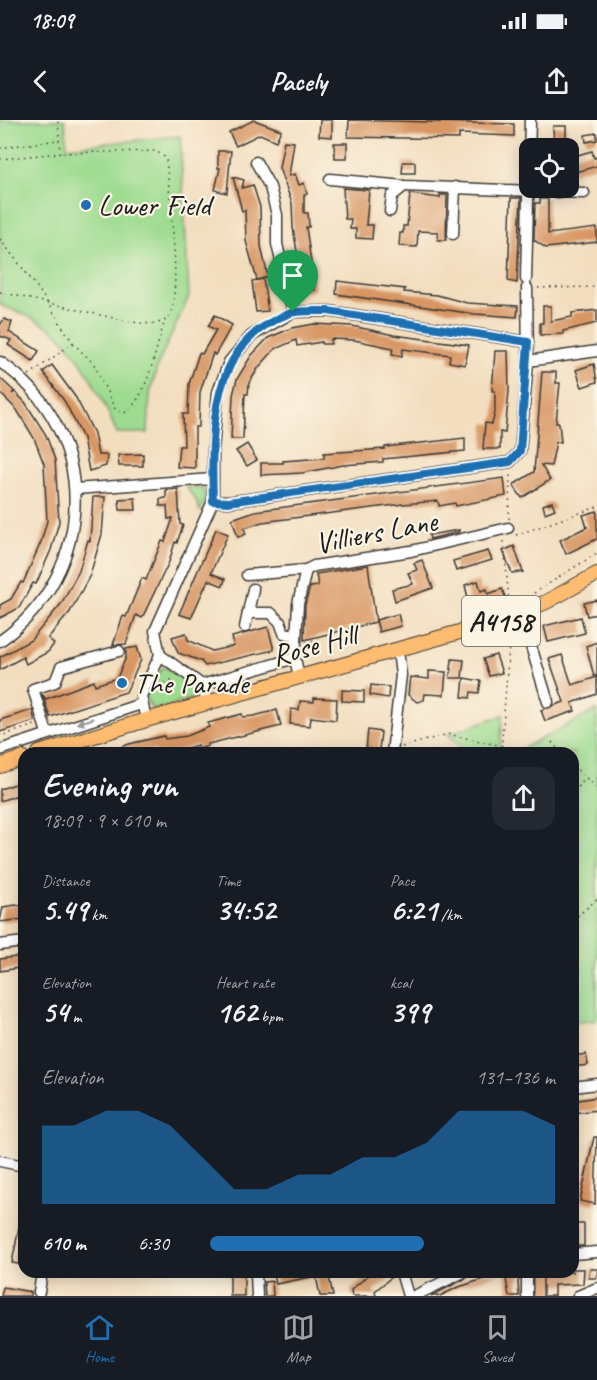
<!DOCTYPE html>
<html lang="en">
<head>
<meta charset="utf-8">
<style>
  :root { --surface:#171b24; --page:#242831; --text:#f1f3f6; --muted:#9ea1a6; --line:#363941; --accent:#1f6fb2 }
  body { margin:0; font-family:Caveat,sans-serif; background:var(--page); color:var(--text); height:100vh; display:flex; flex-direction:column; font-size:22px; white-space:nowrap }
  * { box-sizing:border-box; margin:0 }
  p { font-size:20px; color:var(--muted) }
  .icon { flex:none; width:33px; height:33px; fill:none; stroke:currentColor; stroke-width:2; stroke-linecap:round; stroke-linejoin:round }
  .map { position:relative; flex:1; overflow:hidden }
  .drawer { position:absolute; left:18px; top:627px; width:561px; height:531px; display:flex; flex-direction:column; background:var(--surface); border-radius:18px; box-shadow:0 3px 15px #0003 }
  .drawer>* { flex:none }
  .buttons { position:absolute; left:519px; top:18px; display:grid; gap:12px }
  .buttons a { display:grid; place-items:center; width:60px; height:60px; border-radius:12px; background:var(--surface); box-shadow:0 3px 15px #0003; font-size:30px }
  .pin { position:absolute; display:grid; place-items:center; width:51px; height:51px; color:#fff; margin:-62px -26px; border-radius:50% 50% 50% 0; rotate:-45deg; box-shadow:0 0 6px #0007 }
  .pin .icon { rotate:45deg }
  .round { display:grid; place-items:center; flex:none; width:63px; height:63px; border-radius:18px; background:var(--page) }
  .overview { display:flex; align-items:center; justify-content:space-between; height:102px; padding:0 24px }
  h1 { font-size:33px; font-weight:800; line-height:45px }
  .stats { display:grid; grid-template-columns:repeat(3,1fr); gap:9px; height:102px; padding:6px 24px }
  .stats div { display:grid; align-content:center }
  .stats b { font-size:30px; font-weight:800 }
  .stats small { font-size:16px; font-weight:400 }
  .stats p { font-size:16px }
  .chart { height:168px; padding:12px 24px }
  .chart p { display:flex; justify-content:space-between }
  .chart svg { width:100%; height:108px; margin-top:6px; fill:var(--accent); opacity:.7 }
  ul { padding:0 24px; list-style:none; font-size:20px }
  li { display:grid; grid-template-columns:96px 72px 1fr; align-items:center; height:45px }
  li i { height:15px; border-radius:8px; background:var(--accent) }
  .status { display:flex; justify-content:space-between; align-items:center; height:42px; padding:0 30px; background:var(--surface); direction:ltr }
  .status svg { height:16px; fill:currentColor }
  header { display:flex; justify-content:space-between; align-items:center; height:78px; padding:0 24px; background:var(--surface); font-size:27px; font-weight:800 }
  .dock { display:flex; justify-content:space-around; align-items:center; height:84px; border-top:2px solid var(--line); background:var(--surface); font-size:16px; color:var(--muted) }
  .dock a { display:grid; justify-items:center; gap:3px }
  .dock .active { color:var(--accent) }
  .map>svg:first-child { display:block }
  .green { fill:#9ddb90; stroke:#5c7c56; stroke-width:1.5 }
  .building { fill:#d89663 }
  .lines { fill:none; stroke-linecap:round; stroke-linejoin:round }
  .minor-casing { stroke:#3c3934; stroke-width:13 }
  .major-casing { stroke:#3c3934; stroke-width:16 }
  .path { stroke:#3c3934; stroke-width:1.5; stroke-dasharray:1.5 4.5; stroke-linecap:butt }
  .minor { stroke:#fff; stroke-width:10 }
  .major { stroke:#febc70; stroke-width:14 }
  .oneway { fill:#999 }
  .route-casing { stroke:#fff; stroke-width:12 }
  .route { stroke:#1f6fb2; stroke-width:8 }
  .poi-dot { fill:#1f6fb2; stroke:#fcf5e5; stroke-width:2 }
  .labels { text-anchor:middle; stroke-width:4.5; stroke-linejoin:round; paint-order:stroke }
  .shield { fill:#fcf5e5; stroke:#5f5d58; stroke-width:1.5 }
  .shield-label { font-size:28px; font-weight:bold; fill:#1c1c1c }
  .poi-label { font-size:30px; fill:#1c1c1c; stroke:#fcf5e5; text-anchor:start }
  .street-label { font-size:30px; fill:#1c1c1c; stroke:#fcf5e5 }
</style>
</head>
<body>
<div class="status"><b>18:09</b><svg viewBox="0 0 49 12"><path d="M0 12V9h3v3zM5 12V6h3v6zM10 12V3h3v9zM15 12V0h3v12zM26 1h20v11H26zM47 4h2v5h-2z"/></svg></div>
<header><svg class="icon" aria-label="back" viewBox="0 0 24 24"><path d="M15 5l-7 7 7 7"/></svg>Pacely<svg class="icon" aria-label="share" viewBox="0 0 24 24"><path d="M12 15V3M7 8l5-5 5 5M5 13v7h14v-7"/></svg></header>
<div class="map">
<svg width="597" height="1176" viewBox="0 0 597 1176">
  <rect width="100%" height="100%" fill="#fcf5e5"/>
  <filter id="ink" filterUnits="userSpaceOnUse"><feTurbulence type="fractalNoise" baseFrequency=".0167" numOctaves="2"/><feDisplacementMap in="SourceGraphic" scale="12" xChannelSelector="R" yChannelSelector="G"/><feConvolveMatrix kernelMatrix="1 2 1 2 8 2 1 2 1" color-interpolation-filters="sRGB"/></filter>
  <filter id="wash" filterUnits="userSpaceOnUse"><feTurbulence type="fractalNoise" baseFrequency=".008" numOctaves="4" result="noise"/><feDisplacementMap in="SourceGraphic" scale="24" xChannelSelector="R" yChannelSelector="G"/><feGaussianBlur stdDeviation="1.35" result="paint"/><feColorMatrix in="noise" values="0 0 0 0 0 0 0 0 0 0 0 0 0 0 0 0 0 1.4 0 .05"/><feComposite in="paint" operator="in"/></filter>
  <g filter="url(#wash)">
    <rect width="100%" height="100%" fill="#f2debf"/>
    <g class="green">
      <path d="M0,0H65L67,27L180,16L189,176L158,244L150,273L148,313H117C104,282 81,232 54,211C37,199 19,192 0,185Z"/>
      <polygon points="186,367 203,368 206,378 200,391 196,380"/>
      <polygon points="164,547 191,561 196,573 191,579 157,590 152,589 145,578 161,549"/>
      <polygon points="597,590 597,900 573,903 573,633 514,633"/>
      <polygon points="503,595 500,633 467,633 448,614"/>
    </g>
    <g id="blocks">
      <g class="building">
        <polygon points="254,0 281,10 276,21 260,14 236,26 229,12"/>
        <polygon points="320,0 332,0 332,17 319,16"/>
        <polygon points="349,0 514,4 514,16 459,14 459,19 348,17"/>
        <polygon points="553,6 566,6 566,28 554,28"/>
        <polygon points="597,13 597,20 586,22 585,15"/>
        <polygon points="284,21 294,22 289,56 295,54 299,65 304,63 307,74 304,75 304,93 308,93 309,107 306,107 315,170 304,172 293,108 292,83 279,48"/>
        <polygon points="334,23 347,23 347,38 335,38"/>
        <polygon points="218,31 231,31 227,73 215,70 220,48 218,48"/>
        <polygon points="592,31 594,38 597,37 597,46 572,53 574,36"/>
        <polygon points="403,42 415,42 415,53 402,53"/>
        <polygon points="233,57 244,60 242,68 253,65 260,87 261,126 268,157 257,160 246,121 245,90 242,91"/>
        <polygon points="343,68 369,70 366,105 373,105 372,119 356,118 356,109 350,109 351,99 345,99"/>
        <polygon points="410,74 440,78 440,75 447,75 446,120 438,120 438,112 418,111 417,127 399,126 400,113 403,113 403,106 407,106"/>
        <polygon points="511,78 521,78 517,163 508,161"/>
        <polygon points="540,79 548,79 548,114 597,108 597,122 546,128 534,120 535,83 540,83"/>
        <polygon points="263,159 268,191 256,192 252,161"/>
        <polygon points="337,161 405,169 404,172 437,175 467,183 518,186 517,197 475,194 336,174"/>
        <polygon points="543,186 551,186 551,201 572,197 572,193 597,190 597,203 563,211 563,214 540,215 540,203 543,203"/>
        <polygon points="215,195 232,205 215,235 213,233 200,272 199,307 195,307 195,348 177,347 179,326 184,326 183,294 188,294 189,264 199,233 202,234 216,210 208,206"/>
        <polygon points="4,199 12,202 9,212 39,231 33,241 8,225 11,220 0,216 0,205"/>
        <polygon points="314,204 352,206 394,215 469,225 465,245 449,242 450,235 403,229 402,236 392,234 393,228 354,220 331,219 331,224 322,224 322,222 297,226 296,220 275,229 259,247 249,263 248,274 245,274 243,319 231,319 233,275 237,259 251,236 268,218 292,208"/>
        <polygon points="495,231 508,231 509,271 505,313 500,312 500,329 483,329 485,303 492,304 495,293 495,271 492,271"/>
        <polygon points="594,244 597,262 582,267 576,250"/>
        <polygon points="52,245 76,278 94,313 98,335 107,335 106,346 89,351 83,318 65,282 43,252"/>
        <polygon points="542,252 556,252 556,263 560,263 556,303 559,303 561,322 556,322 551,346 541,345 550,360 522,378 513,365 534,352"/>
        <polygon points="0,258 14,271 12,274 15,272 25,282 46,315 55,340 59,402 51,430 36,464 33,463 19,488 0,498 0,485 11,479 21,462 23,463 41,422 47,401 44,344 34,318 17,290 0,273"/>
        <polygon points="465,318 465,331 383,339 383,342 343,345 302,353 261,355 261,343 283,343 283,341 324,338 324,333 385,329 385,327"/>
        <polygon points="247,324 257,340 247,346 236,331"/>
        <polygon points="143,334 143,346 119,346 118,335"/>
        <polygon points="504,358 506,376 456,386 455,383 439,386 438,381 403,384 262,402 244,408 246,414 238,417 232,399 255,391"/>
        <polygon points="178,369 180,404 183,405 177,423 175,422 169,442 142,498 136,495 126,524 113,525 123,496 126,497 142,458 146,460 162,421 165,422 173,398 168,399 167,386 160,386 160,379 166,378 166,370"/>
        <polygon points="93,377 105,377 102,414 90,455 70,492 48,518 54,524 48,532 26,544 23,537 0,550 0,537 31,520 61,484 79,451 88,420 90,421"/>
        <polygon points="135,378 136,390 120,390 119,379"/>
        <polygon points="552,382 555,389 545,393 543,385"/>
        <polygon points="597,391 597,419 566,434 560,420 587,407 583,395"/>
        <polygon points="216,409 228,414 211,453 225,459 223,466 208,460 191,498 179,494"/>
        <polygon points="459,410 459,412 430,419 429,415"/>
        <polygon points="514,426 523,452 512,453 503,431"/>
        <polygon points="488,431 492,440 456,451 453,441"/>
        <polygon points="422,440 433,468 395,481 392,469 413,464 408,453 417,450 414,443"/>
        <polygon points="368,445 376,502 304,520 305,485 310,467 318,466 316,454"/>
        <polygon points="478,461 481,471 487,469 488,474 502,469 508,484 495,489 494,485 471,491 465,465"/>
        <polygon points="597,480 597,494 587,496 584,483"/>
        <polygon points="398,494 401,506 379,512 376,500"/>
        <polygon points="581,497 585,513 548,522 544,506"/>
        <polygon points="268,507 274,530 205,546 201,541 178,533 172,517 186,513 188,520 212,531 234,526 232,517"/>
        <polygon points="597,522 597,556 594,556 586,526"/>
        <polygon points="137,527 141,540 126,572 50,597 42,574 46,579 94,561 95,565 117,558 126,537 126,529"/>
        <polygon points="496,535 502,553 489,556 483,539"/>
        <polygon points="562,535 572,565 597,557 597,574 572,583 575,591 545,601 541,590 564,582 549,539"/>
        <polygon points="452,539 464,540 462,558 450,558"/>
        <polygon points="429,551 446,552 444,575 425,574 424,580 417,582 408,575 410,557 429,559"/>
        <polygon points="464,558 481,561 479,573 471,572 470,578 462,577"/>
        <polygon points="371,565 389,567 388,578 370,575"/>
        <polygon points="342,570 364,571 364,582 342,581"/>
        <polygon points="314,578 337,579 336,600 311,597 310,606 290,604 291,589 299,590 300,581 314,582"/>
        <polygon points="32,590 35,601 0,612 0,600"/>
        <polygon points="277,590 281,606 208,624 208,626 199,629 198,625 169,633 156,633 155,630 108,633 129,624 164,616 165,619 187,616 209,607 208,603 242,594 243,597 254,596"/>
        <polygon points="368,610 381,612 379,630 366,629"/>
        <polygon points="24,661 24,673 0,681 0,669"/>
        <polygon points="16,785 24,786 24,799 0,802 3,787"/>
        <polygon points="24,836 24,847 0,851 0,839"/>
        <polygon points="586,934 588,945 573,947 573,936"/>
        <polygon points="597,977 597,990 573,993 573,981"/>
        <polygon points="594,1017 597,1017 595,1084 580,1081"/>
        <polygon points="20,1102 24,1103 24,1145 12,1143"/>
        <polygon points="575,1104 584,1104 584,1126 574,1126"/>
        <polygon points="573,1149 584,1149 583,1164 554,1165 554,1176 543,1176 543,1152 573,1152"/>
        <polygon points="590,1149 597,1149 597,1158 588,1158"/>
        <rect x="230" y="1152" width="14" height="24"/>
        <polygon points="274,1152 328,1152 333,1176 320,1176 316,1156 276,1164"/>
        <polygon points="372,1152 394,1152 394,1155 375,1171 376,1176 352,1176 351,1170"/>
        <polygon points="478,1152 499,1154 456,1168 440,1176 431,1176"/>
        <polygon points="521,1153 518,1162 519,1176 509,1176 505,1154"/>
        <polygon points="272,1161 273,1176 265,1176 264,1162"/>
        <polygon points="3,1167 31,1172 31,1176 1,1176"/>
      </g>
    </g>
  </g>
  <g filter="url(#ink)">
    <use href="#blocks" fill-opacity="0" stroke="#3c3934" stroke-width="1.5"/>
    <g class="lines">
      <defs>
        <g id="minor">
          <polyline points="256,42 270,67 277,95 277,124 293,192"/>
          <polyline points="330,59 404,66 584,73"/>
          <polyline points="390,91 392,76 404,66"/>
          <polyline points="453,114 455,67"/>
          <polyline points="526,159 530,0"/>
          <polyline points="528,241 597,231"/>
          <path d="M0,242C101,310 98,453 0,521"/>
          <polyline points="75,369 212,359"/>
          <polyline points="213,381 228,382 510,342 520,331 528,241 527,168"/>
          <polyline points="247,455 306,450"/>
          <polyline points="248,493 271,493 280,502 284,513 295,515"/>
          <polyline points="521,493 548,582"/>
          <polyline points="245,507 253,469"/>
          <polyline points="160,535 155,511 213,381 213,330 218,272 229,242 251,216 293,192 328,191 528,222"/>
          <polyline points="295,538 298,484 306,450 314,446 411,431 508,408"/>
          <polyline points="202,565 295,538 299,557"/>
          <polyline points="146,600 141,576 160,535 202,565 207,582"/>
          <polyline points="47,613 33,569 55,562 61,547 119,531"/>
          <polyline points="0,630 141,584"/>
          <polyline points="392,633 401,555 398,531"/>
          <polyline points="0,825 24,822"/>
          <polyline points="573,967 597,964"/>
          <polyline points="0,1041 24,1046"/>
          <polyline points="573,1134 597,1132"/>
          <polyline points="401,1152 408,1176"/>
          <polyline points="256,1154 257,1176"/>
          <polyline points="527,1159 527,1176"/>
          <polyline points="39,1172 42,1152"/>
          <polyline points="414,1176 464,1152"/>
          <polyline points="578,1176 597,1168"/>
        </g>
        <g id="major">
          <polyline points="39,633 146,600 506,499 546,482 597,454"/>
          <polyline points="0,646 24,638"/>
        </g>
      </defs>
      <use href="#minor" class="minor-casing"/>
      <use href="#major" class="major-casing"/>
      <g class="path">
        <polyline points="0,28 58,20"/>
        <polyline points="0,39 60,33 58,0"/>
        <polyline points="0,119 37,167 73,223 29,255"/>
        <polyline points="538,168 597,167"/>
        <path d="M0,172L131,202C142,203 158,206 167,199C184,185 168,63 166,38L156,31L60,33"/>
        <path d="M73,223L94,244L115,289L124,293C148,280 155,227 165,201"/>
        <polyline points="509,399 510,352"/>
        <polyline points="516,415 597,387"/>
        <polyline points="504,421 509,484"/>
        <polyline points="534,473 597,433"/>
        <polyline points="306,522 315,520"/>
        <polyline points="159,564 174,559"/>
        <polyline points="0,614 1,616 35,605"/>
        <polyline points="552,622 561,633"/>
        <polyline points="402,627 448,614 502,626"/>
        <polyline points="501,633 510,512"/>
        <polyline points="573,646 597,668"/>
        <polyline points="573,678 583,658"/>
        <polyline points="573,800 597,779"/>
      </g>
      <use href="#minor" class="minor"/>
      <use href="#major" class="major"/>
    </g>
    <defs><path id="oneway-solid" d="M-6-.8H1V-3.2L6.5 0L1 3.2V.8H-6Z" transform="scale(1.5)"/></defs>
    <use class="oneway" href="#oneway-solid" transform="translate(85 601) rotate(163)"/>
  </g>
  <g class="lines" filter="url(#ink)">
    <defs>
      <path id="route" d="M328,191L528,222L520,331L510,342L228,382L213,381C211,309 209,221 291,193C302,190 317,191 328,191Z"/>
    </defs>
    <use href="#route" class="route-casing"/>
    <use href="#route" class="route"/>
  </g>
  <g class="poi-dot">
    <circle cx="86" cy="85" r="6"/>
    <circle cx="122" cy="563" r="6"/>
  </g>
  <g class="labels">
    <rect class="shield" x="462" y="476" width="78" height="50" rx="4.5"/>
    <g class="shield-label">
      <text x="501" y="511">A4158</text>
    </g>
    <g class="poi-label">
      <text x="98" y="95">Lower Field</text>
      <text x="134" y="573">The Parade</text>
    </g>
    <g class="street-label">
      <text transform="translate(376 412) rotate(-11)" y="10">Villiers Lane</text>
      <text transform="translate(314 525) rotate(-15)" y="10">Rose Hill</text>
    </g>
  </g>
</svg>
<div class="buttons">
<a><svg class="icon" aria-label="locate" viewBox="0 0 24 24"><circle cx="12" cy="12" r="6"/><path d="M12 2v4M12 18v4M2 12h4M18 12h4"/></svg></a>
</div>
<div class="pin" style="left:293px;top:192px;background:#1e9e55"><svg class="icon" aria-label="arrive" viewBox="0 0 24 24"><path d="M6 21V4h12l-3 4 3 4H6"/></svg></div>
<section class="drawer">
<div class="overview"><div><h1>Evening run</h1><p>18:09 · 9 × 610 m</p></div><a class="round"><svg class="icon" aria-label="share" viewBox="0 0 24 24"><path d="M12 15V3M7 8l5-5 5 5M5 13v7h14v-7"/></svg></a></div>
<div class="stats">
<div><p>Distance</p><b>5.49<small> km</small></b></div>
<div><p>Time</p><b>34:52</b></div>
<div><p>Pace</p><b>6:21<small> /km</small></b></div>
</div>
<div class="stats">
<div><p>Elevation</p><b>54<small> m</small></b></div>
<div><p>Heart rate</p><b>162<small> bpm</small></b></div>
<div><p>kcal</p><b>399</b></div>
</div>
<div class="chart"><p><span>Elevation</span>131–136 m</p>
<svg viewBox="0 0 160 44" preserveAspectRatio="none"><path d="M0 44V12L10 12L20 6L30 6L40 12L50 25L60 38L70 38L80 32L90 32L100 25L110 25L120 19L130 6L140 6L150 6L160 12V44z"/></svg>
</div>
<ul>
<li><b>610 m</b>6:30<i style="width:62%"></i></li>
</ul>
</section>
</div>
<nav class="dock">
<a class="active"><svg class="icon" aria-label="home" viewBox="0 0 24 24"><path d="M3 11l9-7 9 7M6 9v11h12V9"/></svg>Home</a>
<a><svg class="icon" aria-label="map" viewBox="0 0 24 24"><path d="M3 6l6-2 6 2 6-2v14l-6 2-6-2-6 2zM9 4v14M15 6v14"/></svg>Map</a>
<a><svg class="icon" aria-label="saved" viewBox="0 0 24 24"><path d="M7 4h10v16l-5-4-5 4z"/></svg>Saved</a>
</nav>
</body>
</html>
